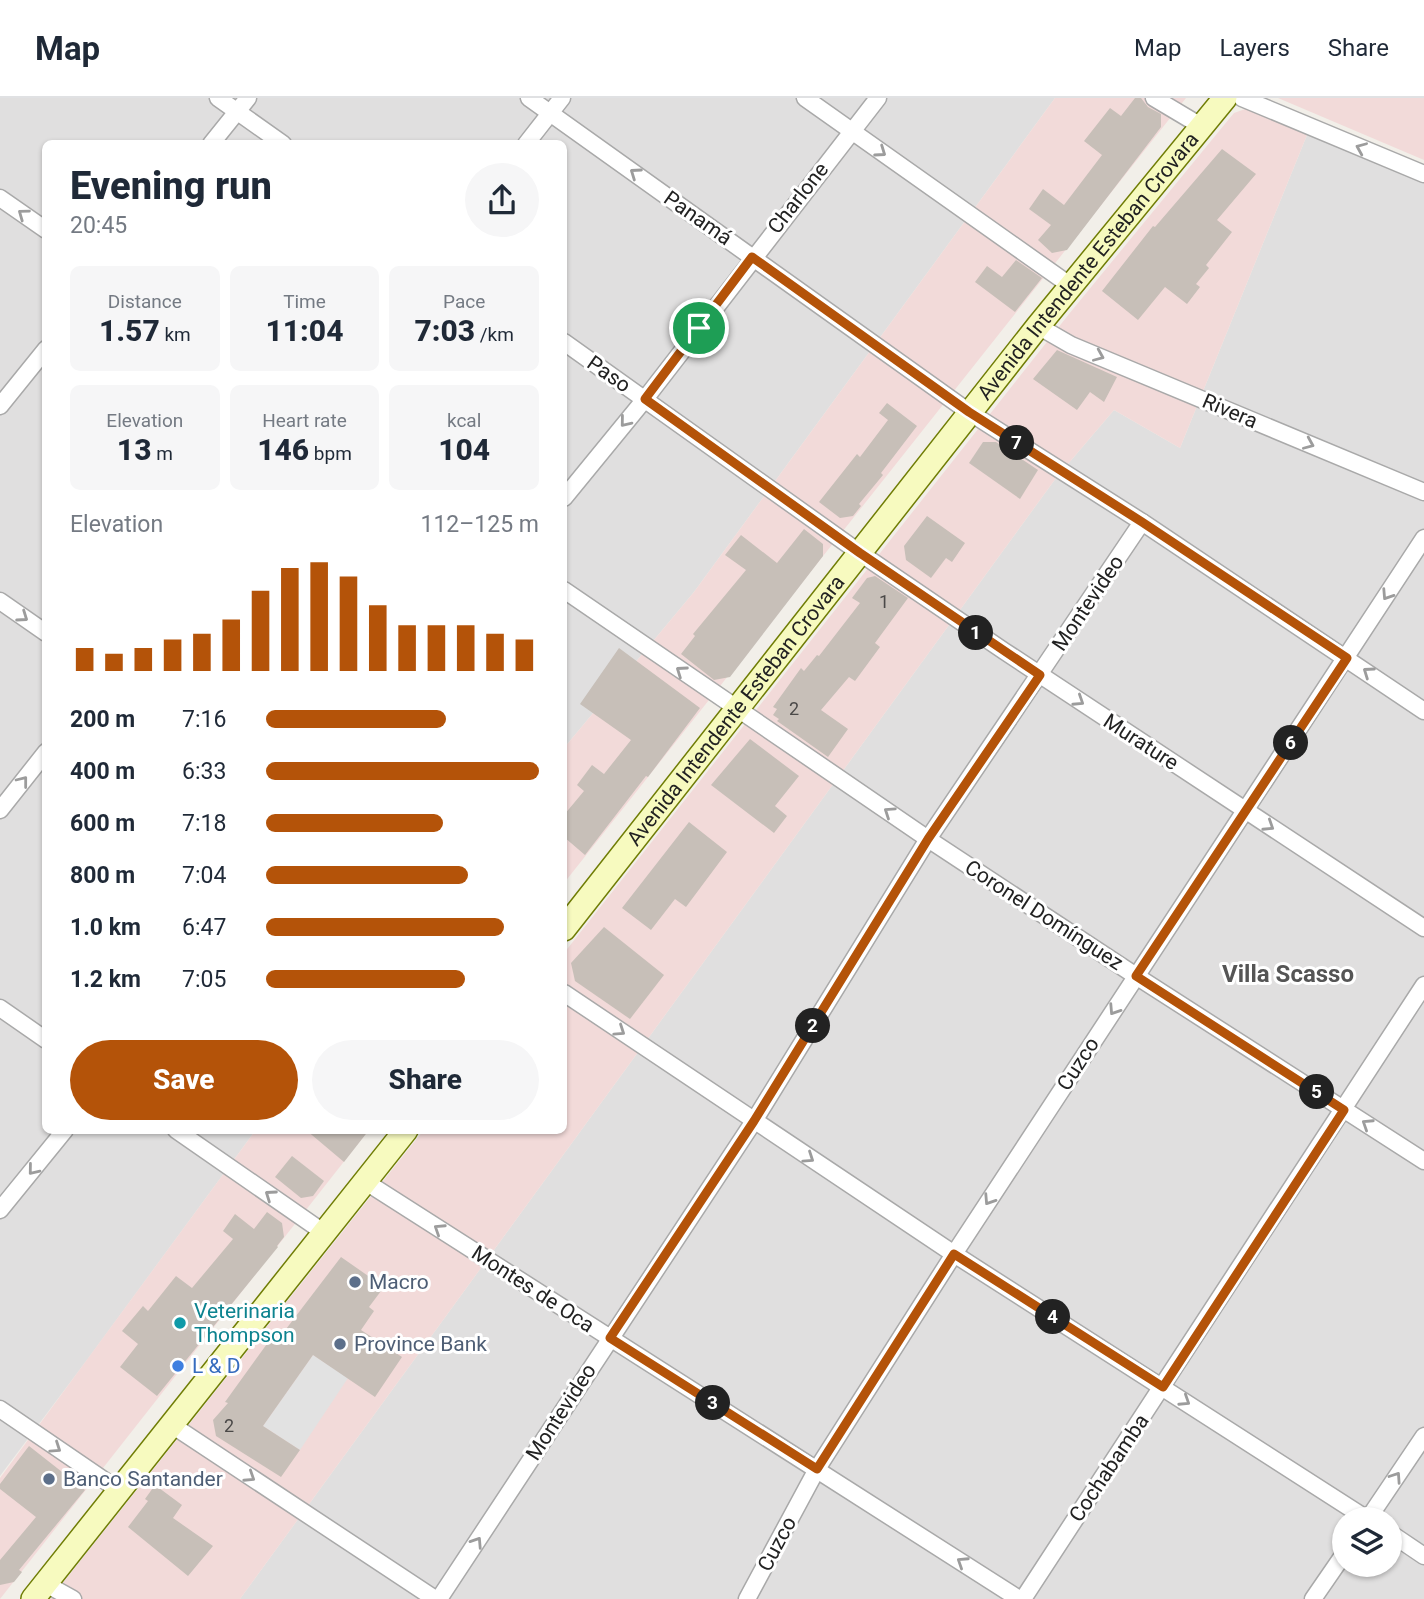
<!DOCTYPE html>
<html lang="en">
<head>
<meta charset="utf-8">
<style>
  :root { --surface:#fff; --page:#f6f6f7; --text:#1f2937; --muted:#747a83; --line:#e0e1e3; --accent:#b45309 }
  body { margin:0; font-family:Roboto,sans-serif; background:var(--page); color:var(--text); height:100vh; display:flex; flex-direction:column; font-size:26px; white-space:nowrap }
  * { box-sizing:border-box; margin:0 }
  p { font-size:23px; color:var(--muted) }
  .icon { flex:none; width:38px; height:38px; fill:none; stroke:currentColor; stroke-width:2; stroke-linecap:round; stroke-linejoin:round }
  .map { position:relative; flex:1; overflow:hidden }
  .drawer { position:absolute; left:42px; top:42px; width:525px; height:994px; display:flex; flex-direction:column; background:var(--surface); border-radius:10px; box-shadow:0 2px 5px #0004 }
  .drawer>* { flex:none }
  .buttons { position:absolute; left:1332px; top:1409px; display:grid; gap:14px }
  .buttons a { display:grid; place-items:center; width:70px; height:70px; border-radius:50%; background:var(--surface); box-shadow:0 2px 5px #0004; font-size:35px }
  .pin { position:absolute; display:grid; place-items:center; width:60px; height:60px; color:#fff; margin:-30px; border:4px solid #fff; border-radius:50%; box-shadow:0 2px 7px #0007 }
  .km { position:absolute; width:35px; height:35px; margin:-18px; border-radius:50%; background:#222; color:#fff; font-size:19px; line-height:35px; text-align:center }
  .round { display:grid; place-items:center; flex:none; width:74px; height:74px; border-radius:37px; background:var(--page) }
  .overview { display:flex; align-items:center; justify-content:space-between; height:119px; padding:0 28px }
  h1 { font-size:38px; font-weight:800; line-height:52px }
  .figures { display:grid; grid-template-columns:repeat(3,1fr); gap:10px; height:119px; padding:7px 28px }
  .figures div { display:grid; align-content:center; border-radius:10px; background:var(--page); text-align:center }
  .figures b { font-size:30px; font-weight:800 }
  .figures small { font-size:19px; font-weight:400 }
  .figures p { font-size:19px }
  .chart { height:196px; padding:14px 28px }
  .chart p { display:flex; justify-content:space-between }
  .chart svg { width:100%; height:126px; margin-top:7px; stroke:var(--accent); stroke-width:6 }
  .button { display:flex; gap:14px; margin-top:auto; padding:14px 28px }
  .button a { flex:1; height:80px; border-radius:42px; background:var(--accent); color:#fff; font-size:28px; font-weight:800; line-height:80px; text-align:center }
  .button a+a { background:var(--page); color:var(--text) }
  ul { padding:0 28px; list-style:none; font-size:23px }
  li { display:grid; grid-template-columns:112px 84px 1fr; align-items:center; height:52px }
  li i { height:18px; border-radius:9px; background:var(--accent) }
  header { display:flex; align-items:center; gap:42px; box-sizing:border-box; height:98px; padding:0 35px; background:var(--surface); border-bottom:2px solid var(--line) }
  header strong { font-size:33px }
  nav { display:flex; gap:38px; margin-inline-start:auto; font-size:24px }
  .map>svg:first-child { display:block }
  .residential { fill:#e0dfdf; fill-rule:evenodd }
  .commercial { fill:#f2dad9 }
  .parking { fill:#e2e2e2 }
  .building { fill:#c7bfb8 }
  .lines { fill:none; stroke-linecap:round; stroke-linejoin:round }
  .street-casing { stroke:#a9a9a9; stroke-width:19 }
  .secondary-casing { stroke:#707d05; stroke-width:26 }
  .street { stroke:#fff; stroke-width:16 }
  .secondary { stroke:#f7fabf; stroke-width:23 }
  .oneway { stroke:#9c9c9c }
  .route-casing { stroke:#fff; stroke-width:14 }
  .route { stroke:#b45309; stroke-width:9 }
  .service-dot { fill:#5c6f8a; stroke:#fff; stroke-width:2.5 }
  .culture-dot { fill:#0f9aa8; stroke:#fff; stroke-width:2.5 }
  .shop-dot { fill:#3f7fe0; stroke:#fff; stroke-width:2.5 }
  .labels { text-anchor:middle; stroke-width:6; stroke-linejoin:round; paint-order:stroke }
  .number-label { font-size:18px; fill:#4b4948 }
  .street-label { font-size:21px; fill:#222; stroke:#fff }
  .service-label { font-size:21px; fill:#4e5e75; stroke:#fff; text-anchor:start }
  .culture-label { font-size:21px; fill:#0d838f; stroke:#fff; text-anchor:start }
  .shop-label { font-size:21px; fill:#366cbe; stroke:#fff; text-anchor:start }
  .quarter-label { font-size:24px; font-weight:bold; fill:#555; stroke:#fff }
</style>
</head>
<body>
<header>
<strong>Map</strong>
<nav><a>Map</a><a>Layers</a><a>Share</a></nav>
</header>
<div class="map">
<svg width="1424" height="1501" viewBox="0 0 1424 1501">
  <rect width="100%" height="100%" fill="#f2efe9"/>
  <g class="residential">
    <polygon points="0,0 1055,0 694,494 564,650 564,46 46,46 46,1032 255,1033 87,1262 0,1378"/>
    <path d="M1307,37L1424,84V1501H240L1056,380L1114,312L1180,350ZM1344,1421H1390V1466H1344Z"/>
  </g>
  <g class="commercial">
    <polygon points="1055,0 1186,0 564,785 564,650 694,494"/>
    <polygon points="1278,0 1424,0 1424,62"/>
    <polygon points="1248,10 1307,37 1180,350 1114,312 1056,380 240,1501 50,1501 423,1033 564,1032 564,855 1069,216 1229,21 1234,15"/>
    <polygon points="255,1033 368,1033 0,1501 0,1380"/>
  </g>
  <polygon class="parking" points="313,1257 348,1280 300,1352 263,1328"/>
  <g class="building">
    <polygon points="1135,0 1141,0 1148,9 1161,16 1161,29 1073,144 1067,152 1052,155 1038,142 1051,127 1029,111 1043,91 1064,107 1102,57 1084,43 1110,10 1121,18"/>
    <polygon points="1222,51 1256,76 1217,122 1232,134 1206,167 1209,170 1196,186 1200,189 1187,206 1165,189 1138,222 1102,193 1153,128 1155,129"/>
    <polygon points="1016,162 1042,180 1015,214 975,184 987,168 1002,179"/>
    <polygon points="1057,252 1117,279 1104,304 1090,294 1077,312 1033,281"/>
    <polygon points="887,305 917,328 881,375 883,377 859,406 861,408 853,418 840,420 819,404 857,356 860,359 888,322 879,315"/>
    <polygon points="983,344 996,344 1038,372 1020,401 969,365"/>
    <polygon points="927,418 965,445 952,464 946,460 931,480 906,462 904,448"/>
    <polygon points="804,431 823,446 823,458 730,579 714,582 681,556 695,538 693,536 746,472 725,457 741,437 777,465"/>
    <polygon points="875,478 908,500 875,545 880,549 855,583 849,579 821,612 848,631 828,659 777,623 779,621 773,617 777,611 773,609 801,570 804,573 817,557 819,558 860,505 852,500 867,480"/>
    <polygon points="619,550 700,610 648,679 646,678 585,757 564,739 564,717 584,693 577,687 592,667 604,676 631,642 580,606"/>
    <polygon points="750,641 799,678 775,708 787,718 774,735 711,687"/>
    <polygon points="689,724 727,754 686,809 675,801 651,832 622,810"/>
    <polygon points="604,829 664,877 630,921 575,883 571,865"/>
    <polygon points="306,1032 369,1032 344,1064"/>
    <polygon points="292,1058 324,1083 313,1098 301,1100 275,1079"/>
    <polygon points="267,1114 282,1125 284,1139 277,1148 278,1149 157,1298 120,1269 138,1246 122,1233 143,1208 148,1213 176,1178 192,1190 233,1141 223,1133 235,1116 254,1131"/>
    <polygon points="341,1159 384,1189 369,1209 374,1213 361,1232 402,1259 375,1299 313,1257 263,1328 300,1352 281,1379 216,1338 213,1322 228,1305 225,1304 277,1232 283,1235"/>
    <polygon points="29,1348 85,1392 19,1472 22,1474 14,1484 0,1487 0,1462 36,1419 0,1391 0,1386"/>
    <polygon points="155,1387 182,1407 173,1420 213,1448 188,1478 128,1429 148,1403 145,1401"/>
  </g>
  <g class="lines">
    <defs>
      <g id="street">
        <polyline points="218,0 283,46"/>
        <polyline points="529,0 969,314 1142,424 1424,613"/>
        <polyline points="805,0 1071,188"/>
        <polyline points="1154,0 1201,28"/>
        <polyline points="1242,0 1424,76"/>
        <polyline points="211,46 248,0"/>
        <polyline points="526,46 562,0"/>
        <polyline points="0,100 46,132"/>
        <polyline points="1038,228 1071,247 1424,394"/>
        <polyline points="564,244 860,455 1004,553 1424,830"/>
        <polyline points="0,308 46,251"/>
        <polyline points="564,400 645,301 878,0"/>
        <polyline points="564,492 928,741 1136,878 1424,1063"/>
        <polyline points="0,503 46,535"/>
        <polyline points="0,712 46,654"/>
        <polyline points="564,895 954,1156 1367,1421"/>
        <polyline points="0,910 46,942"/>
        <polyline points="176,1032 326,1136"/>
        <polyline points="366,1084 1019,1501"/>
        <polyline points="0,1112 65,1032"/>
        <polyline points="0,1311 120,1393"/>
        <polyline points="172,1327 435,1501"/>
        <polyline points="1368,1421 1424,1338"/>
        <polyline points="1390,1435 1424,1458"/>
        <polyline points="46,1486 73,1501"/>
        <polyline points="439,1501 754,1023 928,741 1142,424"/>
        <polyline points="747,1501 817,1371 954,1156 1424,440"/>
        <polyline points="1023,1501 1424,887"/>
        <polyline points="1313,1501 1344,1456"/>
      </g>
      <g id="secondary">
        <path id="s1" d="M564,831L1038,228L1225,0"/>
        <polyline points="33,1501 406,1032"/>
      </g>
    </defs>
    <use href="#street" class="street-casing"/>
    <use href="#secondary" class="secondary-casing"/>
    <use href="#street" class="street"/>
    <use href="#secondary" class="secondary"/>
  </g>
  <defs><path id="oneway-chevron" d="M-2-3.5L2.5 0L-2 3.5" fill="none" stroke-width="1.6" stroke-linecap="round" stroke-linejoin="round" transform="scale(1.75)"/></defs>
  <g class="oneway">
    <use href="#oneway-chevron" transform="translate(1361 50) rotate(-157)"/>
    <use href="#oneway-chevron" transform="translate(881 54) rotate(35)"/>
    <use href="#oneway-chevron" transform="translate(635 75) rotate(-145)"/>
    <use href="#oneway-chevron" transform="translate(23 116) rotate(-144)"/>
    <use href="#oneway-chevron" transform="translate(1099 258) rotate(23)"/>
    <use href="#oneway-chevron" transform="translate(625 324) rotate(129)"/>
    <use href="#oneway-chevron" transform="translate(1309 346) rotate(23)"/>
    <use href="#oneway-chevron" transform="translate(1387 497) rotate(123)"/>
    <use href="#oneway-chevron" transform="translate(23 519) rotate(35)"/>
    <use href="#oneway-chevron" transform="translate(681 573) rotate(-145)"/>
    <use href="#oneway-chevron" transform="translate(1368 574) rotate(-145)"/>
    <use href="#oneway-chevron" transform="translate(1079 603) rotate(33)"/>
    <use href="#oneway-chevron" transform="translate(23 683) rotate(-52)"/>
    <use href="#oneway-chevron" transform="translate(889 714) rotate(-146)"/>
    <use href="#oneway-chevron" transform="translate(1269 728) rotate(33)"/>
    <use href="#oneway-chevron" transform="translate(1114 912) rotate(123)"/>
    <use href="#oneway-chevron" transform="translate(620 933) rotate(34)"/>
    <use href="#oneway-chevron" transform="translate(1367 1026) rotate(-147)"/>
    <use href="#oneway-chevron" transform="translate(809 1060) rotate(34)"/>
    <use href="#oneway-chevron" transform="translate(33 1072) rotate(129)"/>
    <use href="#oneway-chevron" transform="translate(270 1097) rotate(-145)"/>
    <use href="#oneway-chevron" transform="translate(989 1102) rotate(123)"/>
    <use href="#oneway-chevron" transform="translate(439 1131) rotate(-147)"/>
    <use href="#oneway-chevron" transform="translate(1185 1303) rotate(33)"/>
    <use href="#oneway-chevron" transform="translate(56 1350) rotate(34)"/>
    <use href="#oneway-chevron" transform="translate(250 1379) rotate(33)"/>
    <use href="#oneway-chevron" transform="translate(1396 1379) rotate(-56)"/>
    <use href="#oneway-chevron" transform="translate(477 1444) rotate(-57)"/>
    <use href="#oneway-chevron" transform="translate(962 1464) rotate(-147)"/>
  </g>
  <g class="lines">
    <defs>
      <polygon id="route" points="752,159 969,314 1142,424 1347,560 1136,878 1344,1012 1163,1289 954,1156 817,1371 610,1240 754,1023 928,741 1040,577 860,455 645,301"/>
    </defs>
    <use href="#route" class="route-casing"/>
    <use href="#route" class="route"/>
  </g>
  <g class="service-dot">
    <circle cx="355" cy="1184" r="7"/>
    <circle cx="340" cy="1246" r="7"/>
    <circle cx="49" cy="1381" r="7"/>
  </g>
  <circle class="culture-dot" cx="180" cy="1225" r="7"/>
  <circle class="shop-dot" cx="178" cy="1268" r="7"/>
  <g class="labels">
    <g class="number-label">
      <text x="884" y="510">1</text>
      <text x="794" y="617">2</text>
      <text x="229" y="1334">2</text>
    </g>
    <g class="street-label">
      <text transform="translate(798 100) rotate(-52)" y="7">Charlone</text>
      <text transform="translate(698 120) rotate(35)" y="7">Panamá</text>
      <text dy="7" stroke="none"><textPath href="#s1" startOffset="845">Avenida Intendente Esteban Crovara</textPath></text>
      <text transform="translate(609 276) rotate(35)" y="7">Paso</text>
      <text transform="translate(1230 313) rotate(23)" y="7">Rivera</text>
      <text transform="translate(1088 505) rotate(-56)" y="7">Montevideo</text>
      <text dy="7" stroke="none"><textPath href="#s1" startOffset="278">Avenida Intendente Esteban Crovara</textPath></text>
      <text transform="translate(1141 644) rotate(33)" y="7">Murature</text>
      <text transform="translate(1044 817) rotate(33)" y="7">Coronel Domínguez</text>
      <text transform="translate(1078 966) rotate(-57)" y="7">Cuzco</text>
      <text transform="translate(533 1191) rotate(33)" y="7">Montes de Oca</text>
      <text transform="translate(561 1314) rotate(-57)" y="7">Montevideo</text>
      <text transform="translate(1109 1370) rotate(-56)" y="7">Cochabamba</text>
      <text transform="translate(777 1446) rotate(-62)" y="7">Cuzco</text>
    </g>
    <g class="service-label">
      <text x="369" y="1191">Macro</text>
      <text x="354" y="1253">Province Bank</text>
      <text x="63" y="1388">Banco Santander</text>
    </g>
    <g class="culture-label">
      <text x="194" y="1220">Veterinaria<tspan x="194" dy="24">Thompson</tspan></text>
    </g>
    <g class="shop-label">
      <text x="192" y="1275">L &amp; D</text>
    </g>
    <g class="quarter-label">
      <text x="1288" y="884">Villa Scasso</text>
    </g>
  </g>
</svg>
<div class="buttons">
<a><svg class="icon" aria-label="layers" viewBox="0 0 24 24"><path d="M12 4l9 5-9 5-9-5zM3 14l9 5 9-5"/></svg></a>
</div>
<div class="pin" style="left:699px;top:230px;background:#1e9e55"><svg class="icon" aria-label="arrive" viewBox="0 0 24 24"><path d="M6 21V4h12l-3 4 3 4H6"/></svg></div>
<b class="km" style="left:976px;top:535px">1</b>
<b class="km" style="left:813px;top:928px">2</b>
<b class="km" style="left:713px;top:1305px">3</b>
<b class="km" style="left:1053px;top:1219px">4</b>
<b class="km" style="left:1317px;top:994px">5</b>
<b class="km" style="left:1291px;top:645px">6</b>
<b class="km" style="left:1017px;top:345px">7</b>
<section class="drawer">
<div class="overview"><div><h1>Evening run</h1><p>20:45</p></div><a class="round"><svg class="icon" aria-label="share" viewBox="0 0 24 24"><path d="M12 15V3M7 8l5-5 5 5M5 13v7h14v-7"/></svg></a></div>
<div class="figures">
<div><p>Distance</p><b>1.57<small> km</small></b></div>
<div><p>Time</p><b>11:04</b></div>
<div><p>Pace</p><b>7:03<small> /km</small></b></div>
</div>
<div class="figures">
<div><p>Elevation</p><b>13<small> m</small></b></div>
<div><p>Heart rate</p><b>146<small> bpm</small></b></div>
<div><p>kcal</p><b>104</b></div>
</div>
<div class="chart"><p><span>Elevation</span>112–125 m</p>
<svg viewBox="0 0 160 44" preserveAspectRatio="none"><path d="M5 44V36M15 44V38M25 44V36M35 44V33M45 44V31M55 44V26M65 44V16M75 44V8M85 44V6M95 44V11M105 44V21M115 44V28M125 44V28M135 44V28M145 44V31M155 44V33"/></svg>
</div>
<ul>
<li><b>200 m</b>7:16<i style="width:66%"></i></li>
<li><b>400 m</b>6:33<i style="width:100%"></i></li>
<li><b>600 m</b>7:18<i style="width:65%"></i></li>
<li><b>800 m</b>7:04<i style="width:74%"></i></li>
<li><b>1.0 km</b>6:47<i style="width:87%"></i></li>
<li><b>1.2 km</b>7:05<i style="width:73%"></i></li>
</ul>
<div class="button"><a>Save</a><a>Share</a></div>
</section>
</div>
</body>
</html>
